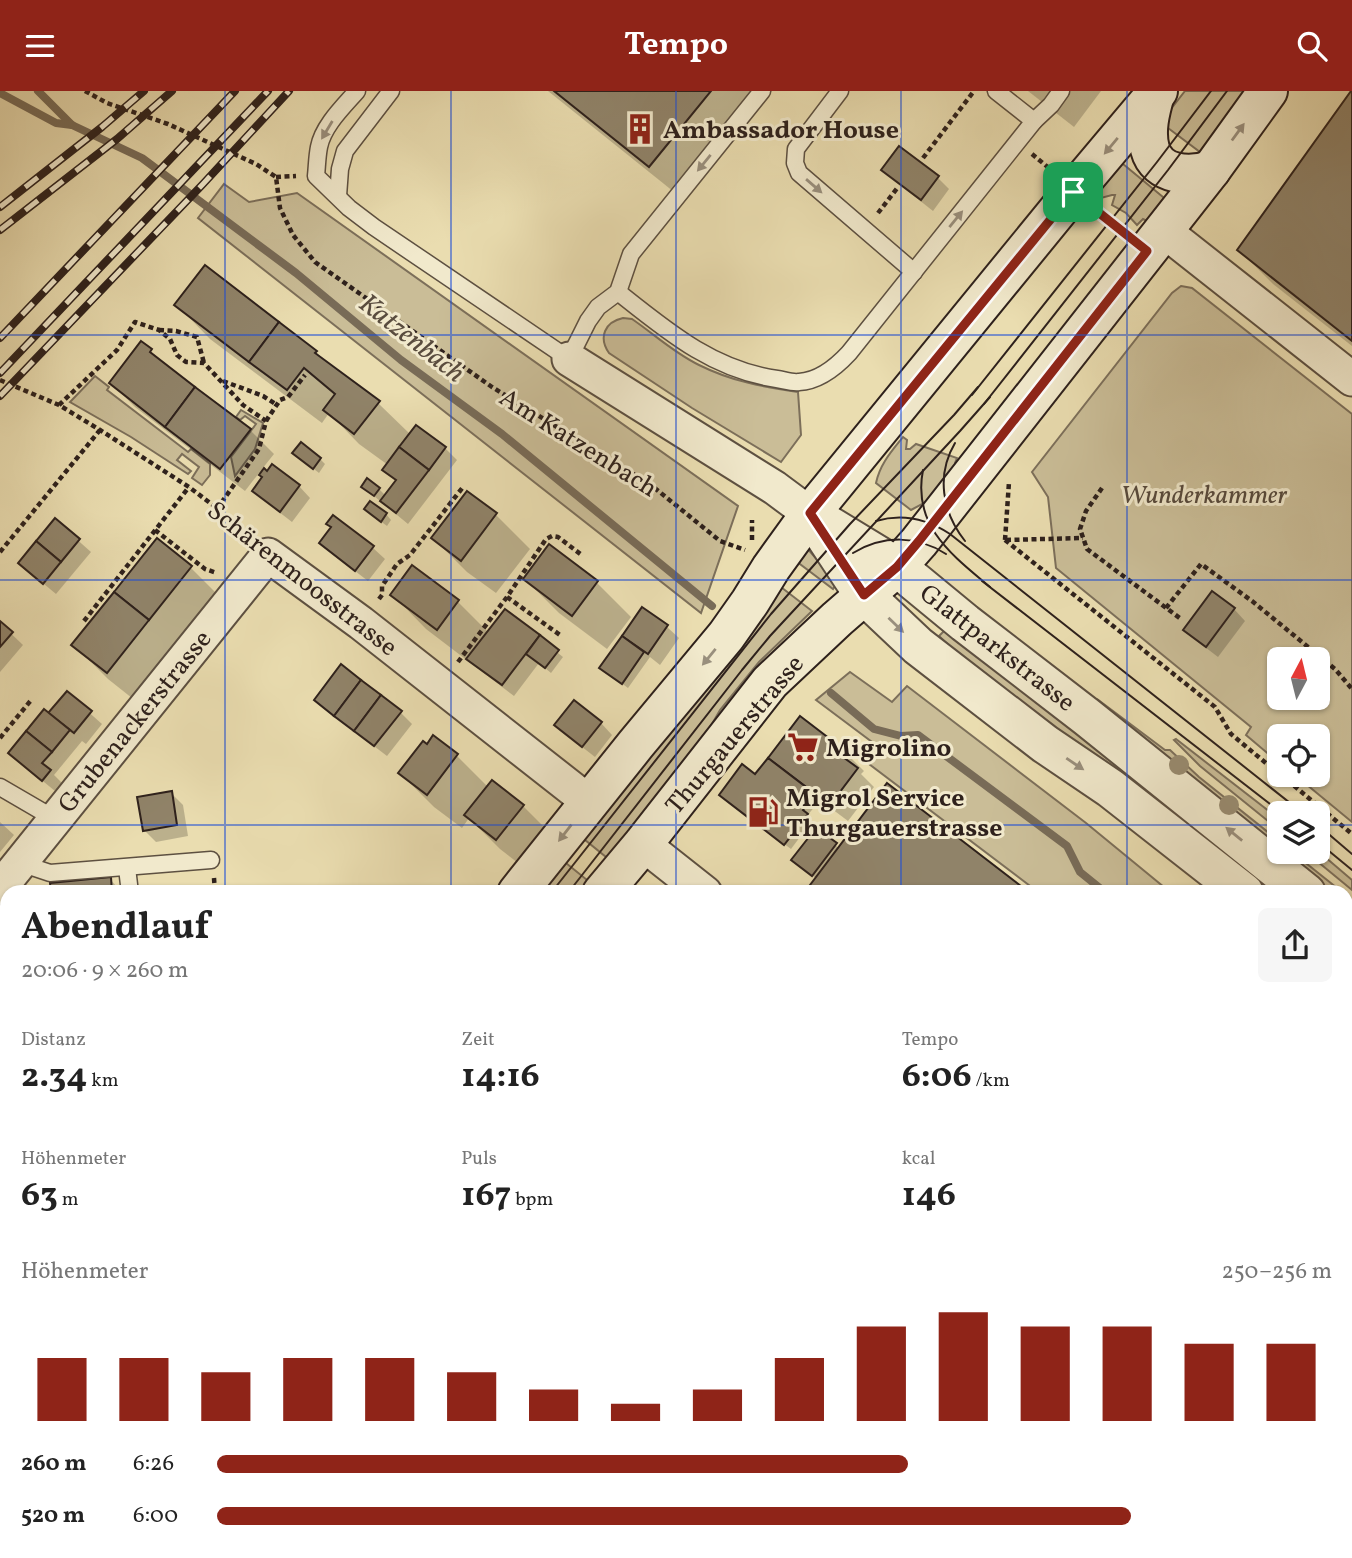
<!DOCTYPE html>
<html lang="de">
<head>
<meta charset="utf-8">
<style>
  :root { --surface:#fff; --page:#f6f6f6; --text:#222; --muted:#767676; --accent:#8f2418 }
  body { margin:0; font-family:Vollkorn,serif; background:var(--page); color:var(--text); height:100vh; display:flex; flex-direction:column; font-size:26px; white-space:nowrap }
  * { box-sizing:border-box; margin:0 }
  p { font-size:23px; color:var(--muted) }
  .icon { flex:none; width:38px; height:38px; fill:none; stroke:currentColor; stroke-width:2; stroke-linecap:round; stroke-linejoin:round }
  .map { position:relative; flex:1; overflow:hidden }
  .details { position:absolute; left:0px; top:794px; width:1353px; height:674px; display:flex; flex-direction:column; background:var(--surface); border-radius:21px 21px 0 0; box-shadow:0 2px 5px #0004 }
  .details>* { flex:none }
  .needle { width:46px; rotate:7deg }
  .buttons { position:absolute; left:1267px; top:556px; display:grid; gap:14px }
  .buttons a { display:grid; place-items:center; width:63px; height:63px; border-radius:10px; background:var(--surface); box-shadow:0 2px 5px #0004; font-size:35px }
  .pin { position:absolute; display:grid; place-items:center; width:60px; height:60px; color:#fff; margin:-30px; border-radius:14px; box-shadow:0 4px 10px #0006 }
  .round { display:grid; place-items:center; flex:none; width:74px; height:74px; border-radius:10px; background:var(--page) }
  .head { display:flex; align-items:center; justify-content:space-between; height:119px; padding:0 21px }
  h1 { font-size:38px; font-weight:700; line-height:52px }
  .figures { display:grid; grid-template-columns:repeat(3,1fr); gap:10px; height:119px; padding:7px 21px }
  .figures div { display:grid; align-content:center }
  .figures b { font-size:35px; font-weight:700 }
  .figures small { font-size:19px; font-weight:400 }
  .figures p { font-size:19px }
  .chart { height:196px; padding:14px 21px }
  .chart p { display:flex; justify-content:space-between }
  .chart svg { width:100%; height:126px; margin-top:7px; stroke:var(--accent); stroke-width:6 }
  ul { padding:0 21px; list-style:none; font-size:23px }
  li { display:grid; grid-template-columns:112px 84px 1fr; align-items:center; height:52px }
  li i { height:18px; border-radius:9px; background:var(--accent) }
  header { display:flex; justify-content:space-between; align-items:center; height:91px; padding:0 21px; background:var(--accent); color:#fff; font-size:32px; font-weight:700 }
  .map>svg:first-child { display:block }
  .green { fill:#cabd97; stroke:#7c6f5a; stroke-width:2; fill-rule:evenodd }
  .shadow { fill:#0003 }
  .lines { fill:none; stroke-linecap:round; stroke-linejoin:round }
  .stream { stroke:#786b57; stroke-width:8 }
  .building { fill:#908369; stroke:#2e211c; stroke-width:2 }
  .service-casing { stroke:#5d5041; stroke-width:19 }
  .minor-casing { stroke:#5d5041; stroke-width:37 }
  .tertiary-casing { stroke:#5d5041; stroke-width:42 }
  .secondary-casing { stroke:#2e211c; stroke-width:42 }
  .path { stroke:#2e211c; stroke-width:4.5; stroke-dasharray:5 3.5; stroke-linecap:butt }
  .service { stroke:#f1e9cc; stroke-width:16 }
  .minor { stroke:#f1e9cc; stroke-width:33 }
  .tertiary { stroke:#f1e9cc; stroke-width:38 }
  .secondary { stroke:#f1e9cc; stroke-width:38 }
  .tram { stroke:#2e211c; stroke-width:2 }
  .rail-casing { stroke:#2e211c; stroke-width:8 }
  .rail { stroke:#f1e9cc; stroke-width:5; stroke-dasharray:16; stroke-linecap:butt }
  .tree { fill:#988b70 }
  .oneway { fill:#998f7d }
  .route-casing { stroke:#fff; stroke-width:14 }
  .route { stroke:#8f2418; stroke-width:9 }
  .grid { fill:none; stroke:#1d4ed8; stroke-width:2; stroke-opacity:0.55 }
  .labels { text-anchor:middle; stroke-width:6; stroke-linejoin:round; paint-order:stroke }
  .poi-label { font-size:26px; font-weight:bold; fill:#2e211c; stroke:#f1e9cc; text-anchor:start }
  .street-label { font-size:26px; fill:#2e211c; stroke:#f1e9cc }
  .park-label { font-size:26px; font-style:italic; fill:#55483b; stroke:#f1e9cc }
  .water-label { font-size:28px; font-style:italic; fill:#594c3e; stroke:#f1e9cc }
</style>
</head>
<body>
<header><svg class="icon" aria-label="menu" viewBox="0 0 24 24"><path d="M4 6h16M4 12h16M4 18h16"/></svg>Tempo<svg class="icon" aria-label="search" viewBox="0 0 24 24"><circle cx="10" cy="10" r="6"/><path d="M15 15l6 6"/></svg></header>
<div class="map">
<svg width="1352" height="1467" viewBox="0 0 1352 1467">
  <rect width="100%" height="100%" fill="#eaddb0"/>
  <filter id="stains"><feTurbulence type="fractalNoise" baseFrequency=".00286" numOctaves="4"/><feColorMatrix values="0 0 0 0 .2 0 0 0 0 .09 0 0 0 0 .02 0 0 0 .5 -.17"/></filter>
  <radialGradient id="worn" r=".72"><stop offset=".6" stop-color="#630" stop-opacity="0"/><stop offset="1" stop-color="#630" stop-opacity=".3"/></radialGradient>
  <g class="green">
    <polygon points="1185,0 1251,0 1204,64 1164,34 1171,18"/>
    <polygon points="1117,68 1169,111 1147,130 1143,128 1137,134 1126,122 1112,114 1115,104 1112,104 1101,107 1092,100"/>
    <polygon points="224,93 249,111 297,102 738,415 701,522 198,127"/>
    <path d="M1181,195L1192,197L1352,323V731L1295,684H1318V646H1279V672L1246,644L1251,636L1056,477L1048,406L1032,381L1172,202ZM1279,569H1318V607H1279Z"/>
    <path d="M623,227L632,228C654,243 674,262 699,274C731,290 763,296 798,301L801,344L781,371L692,317L609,262C598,246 605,231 623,227Z"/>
    <polygon points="95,285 109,296 107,299 188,361 191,358 210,373 210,384 202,394 192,387 199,376 182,363 177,369 191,380 188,383 131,346 70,311"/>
    <polygon points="241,319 263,332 255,358 235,385 231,366 256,333 245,325 240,329 236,326"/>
    <path d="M903,346L907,349L906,358H910L916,353L957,367L955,372L956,374L928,410L911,419L876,392C880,373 891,361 903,346Z"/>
    <polygon points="807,457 825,478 839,489 833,498 792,467"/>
    <polygon points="777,493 812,520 759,571 720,619 689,673 611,770 579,744"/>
    <polygon points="946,538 1291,801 1271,801 1118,682 990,594 939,545"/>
    <polygon points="850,581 892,611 907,595 1086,732 1170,801 1038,801 865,670 876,654 816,609"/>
    <polygon points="1097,608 1165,659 1170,659 1199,686 1279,750 1279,761 1292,761 1342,801 1333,801 1317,790 1313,794 1129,645"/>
    <polygon points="1176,648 1279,728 1279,739 1200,675 1174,649"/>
    <polygon points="1318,760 1352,789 1352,799 1306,761"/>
    <polygon points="561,768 592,793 584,801 534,802"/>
    <polygon points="1346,943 1352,948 1352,1103 1346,1098"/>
    <polygon points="540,1461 783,1461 784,1467 536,1467"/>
  </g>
  <g class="shadow">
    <polygon points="548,0 772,0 684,109"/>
    <polygon points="1028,0 1101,0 1074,36"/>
    <polygon points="1352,1 1352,255 1273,193 1239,159"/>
    <polygon points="900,57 938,87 949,98 933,120 895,90 883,79"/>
    <polygon points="205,176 316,261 332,277 378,312 411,344 417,336 445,357 457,369 408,433 363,396 379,398 386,405 397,391 384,379 388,374 359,353 329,322 322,332 210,248 176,213"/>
    <polygon points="142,253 170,278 250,339 274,363 262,378 267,383 299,395 310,407 292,431 266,411 254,400 264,387 259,382 245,400 135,316 111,292"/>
    <polygon points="300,367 320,368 325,373 319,382"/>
    <polygon points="371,423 386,423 391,429 387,435"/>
    <polygon points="496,424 530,458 496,502 467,481 433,447"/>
    <polygon points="333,427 373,457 385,468 368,490 333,463 321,452 332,437"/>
    <polygon points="55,429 91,461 56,503 32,483"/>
    <polygon points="549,456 597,492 631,526 607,558 559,522 525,488"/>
    <polygon points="412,476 458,511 489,542 505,520 563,566 551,582 539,572 514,605 426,538 392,503"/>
    <polygon points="191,477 225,511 142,615 108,588 74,554"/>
    <polygon points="642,518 667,536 679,547 660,574 650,566 628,597 601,577"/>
    <polygon points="1234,518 1245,530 1218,566 1197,550 1185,538"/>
    <polygon points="0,532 23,554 0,581"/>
    <polygon points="67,602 102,633 86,653 82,650 54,684 62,692 55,700 22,673"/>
    <polygon points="316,609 400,621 412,633 387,665 328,620"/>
    <polygon points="800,627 846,662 864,680 861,683 874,696 848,730 820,709 807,725 812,730 791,758 726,709 756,685"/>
    <polygon points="601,632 612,644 595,666 568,645 556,634"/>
    <polygon points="434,647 457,665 488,696 523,715 557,749 531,782 500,758 469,727 462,737 434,716 400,682"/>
    <polygon points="171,702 183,714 188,745 156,751 144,739"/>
    <polygon points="0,731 14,744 0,761"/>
    <polygon points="835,754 840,758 817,788 798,774"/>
    <polygon points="110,788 122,802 53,802"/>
    <polygon points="7,878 7,960 0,961 0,879"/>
    <polygon points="1352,1130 1352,1249 1346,1244 1346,1138"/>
    <polygon points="1346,1347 1352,1353 1352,1369 1346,1377"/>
    <polygon points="129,1461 325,1461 331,1467 124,1467"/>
    <polygon points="492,1461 537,1461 532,1467 499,1467"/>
    <polygon points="792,1461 894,1461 900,1467 793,1467"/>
    <polygon points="1057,1461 1281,1461 1277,1467 1052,1467"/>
  </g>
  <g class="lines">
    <g class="stream">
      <polyline points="38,0 72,34 142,67 296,182 401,269 502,343 712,515"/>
      <polyline points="0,2 56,32 72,34"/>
      <polyline points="831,602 874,638 901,645 918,644 1067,755 1080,781 1106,802"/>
      <polyline points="1346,983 1352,989"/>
    </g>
  </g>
  <g class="building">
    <polygon points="554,0 711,0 649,76"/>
    <polygon points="1351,0 1352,0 1352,250 1237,159"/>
    <polygon points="899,55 939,85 921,109 881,79"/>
    <polygon points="205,174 279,231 249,271 174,214"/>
    <polygon points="279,231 317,260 315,262 380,310 354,343 323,319 335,303 304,277 287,299 249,271"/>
    <polygon points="141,250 152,258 150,261 195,296 165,336 109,292"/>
    <polygon points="195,296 251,338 220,378 165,336"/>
    <polygon points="416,334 446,356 429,379 399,356"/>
    <polygon points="301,351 321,367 313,378 292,362"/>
    <polygon points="399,356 429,379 396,422 380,410 396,389 382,379"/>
    <polygon points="272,373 300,394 280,421 252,400 262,386 259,384 264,377 267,380"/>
    <polygon points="367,387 380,397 374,405 361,396"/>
    <polygon points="467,400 497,422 461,470 431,447"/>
    <polygon points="370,410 387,422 381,431 364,418"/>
    <polygon points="333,424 374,455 355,480 319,452 331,436 326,433"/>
    <polygon points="55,427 80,448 61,471 36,450"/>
    <polygon points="157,447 192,475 149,529 114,501"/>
    <polygon points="36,450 61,471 43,493 18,472"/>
    <polygon points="549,453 598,490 572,525 523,488"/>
    <polygon points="412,474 459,509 437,539 390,504"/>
    <polygon points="1212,500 1235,517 1206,556 1183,539"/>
    <polygon points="114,501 149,529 107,582 71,554"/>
    <polygon points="642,516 668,534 648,563 622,545"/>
    <polygon points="505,518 540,544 502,594 466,568"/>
    <polygon points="0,530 13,541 0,556"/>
    <polygon points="540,544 559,559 545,577 526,563"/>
    <polygon points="622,545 644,561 622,593 599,577"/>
    <polygon points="341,573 361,589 334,625 314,609"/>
    <polygon points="361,589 381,604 354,640 334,625"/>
    <polygon points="67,600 92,620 74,642 48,622"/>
    <polygon points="381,604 402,620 374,655 354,640"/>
    <polygon points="574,609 602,631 582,656 554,634"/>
    <polygon points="44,618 70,639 52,661 26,640"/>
    <polygon points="800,625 847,661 843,666 858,677 830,714 768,667"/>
    <polygon points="26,640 52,661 42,672 51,679 42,690 8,662"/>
    <polygon points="433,644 458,663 427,704 398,682 423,650 427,653"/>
    <polygon points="768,667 815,703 803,719 808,723 784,754 719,704 742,673 755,683"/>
    <polygon points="492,689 524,714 496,749 464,724"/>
    <polygon points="887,692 943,735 1030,802 804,802"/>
    <polygon points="172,700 177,734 143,740 137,706"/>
    <polygon points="816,737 837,752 812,785 791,769"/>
    <polygon points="111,786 112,802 51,802 50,792"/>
    <polygon points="7,877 7,912 0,913 0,878"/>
    <polygon points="7,912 7,947 0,948 0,913"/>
    <polygon points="1352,1127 1352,1239 1346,1235 1346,1135"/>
    <polygon points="1352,1420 1352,1467 1316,1467 1320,1461 1346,1461 1346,1428"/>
    <polygon points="132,1461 287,1461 293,1467 127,1467"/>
    <polygon points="790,1461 887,1461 889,1467 791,1467"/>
    <polygon points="1054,1461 1200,1461 1196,1467 1050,1467"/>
  </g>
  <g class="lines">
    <defs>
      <g id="service">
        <path d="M357,0C343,16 323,35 319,56C317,66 317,76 316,85L349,117L374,136L569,268L588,230L598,216L618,201L631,163L762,0"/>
        <polyline points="840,0 796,58 795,72 799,82 914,181"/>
        <polyline points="1034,30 1051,14 1061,0"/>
        <polyline points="338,105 340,78 345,60 391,0"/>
        <path d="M618,201C667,240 713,279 777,288C784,289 792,292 799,291C819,290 836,276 849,262L1034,30L996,0"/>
        <polyline points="0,696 55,728"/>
        <polyline points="20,772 50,782 211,769"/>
        <polyline points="127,777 130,802"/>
      </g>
      <g id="minor">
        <polyline points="1163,139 1352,288"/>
        <polyline points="569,268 775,397 810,423"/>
        <polyline points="643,753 705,802"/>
        <polyline points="0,797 268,464 361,532 589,711"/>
        <polyline points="1346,1293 1352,1297"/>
      </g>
      <g id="tertiary">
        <polyline points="810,423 897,476 965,532 1087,626 1306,802"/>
        <polyline points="817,433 864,504 918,555 1045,653 1110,697 1244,802"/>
        <polyline points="1346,833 1352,839"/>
        <polyline points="1346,879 1352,879"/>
      </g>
      <g id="secondary">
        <path d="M1155,3C1150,21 1145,40 1150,58C1157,85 1190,86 1211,79"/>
        <polyline points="517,802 636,653 726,545 750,511 771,477 810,423 1073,101 1158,0"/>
        <polyline points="602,802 643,753 770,591 837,528 897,476 919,451 1211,79 1268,0"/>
        <polyline points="0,1408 7,1400"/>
        <polyline points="59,1467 63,1461"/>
      </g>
    </defs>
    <use href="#service" class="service-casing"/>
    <use href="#minor" class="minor-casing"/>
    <use href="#tertiary" class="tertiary-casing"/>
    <use href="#secondary" class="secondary-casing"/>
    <g class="path">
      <polyline points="85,0 107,12 168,33 256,73 276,86 280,117 293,144 315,171 492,296 651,394 720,450 745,459"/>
      <polyline points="1032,63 1050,78"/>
      <polyline points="923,67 974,0"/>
      <polyline points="276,86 296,85"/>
      <polyline points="1097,120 1123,141"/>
      <polyline points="878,122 898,96"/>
      <polyline points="159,239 176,240 197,246 204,272"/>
      <polyline points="0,289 59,314 100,339 189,396 226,424 247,444"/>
      <polyline points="223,290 263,305 277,314"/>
      <polyline points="59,314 117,259 135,231 159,239 170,248 177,264 186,271 204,272 243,314 266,330 259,358 217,418"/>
      <polyline points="266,330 280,309 288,306 305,284"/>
      <polyline points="1102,397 1086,420 1080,438 1087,458 1181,528"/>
      <polyline points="155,439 205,478 217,482"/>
      <polyline points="752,449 752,429"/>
      <polyline points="1005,449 1215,616 1231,643 1279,683"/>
      <polyline points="1005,449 1009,391"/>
      <polyline points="1006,449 1083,447"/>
      <polyline points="0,461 100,339"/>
      <polyline points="507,506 560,544"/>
      <polyline points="379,508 382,504 382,495 397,473 410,464 463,396"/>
      <polyline points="1166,517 1201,473 1252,510 1335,578 1352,598"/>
      <polyline points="84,530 189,396"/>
      <polyline points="458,571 507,506 546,448 552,445 558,446 583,465"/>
      <polyline points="0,647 32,608"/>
      <polyline points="1281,684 1352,743"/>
      <polyline points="214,787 215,802"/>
      <polyline points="1346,926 1352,930"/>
      <polyline points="0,1360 7,1352"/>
      <polyline points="953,1467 957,1461"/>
    </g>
    <use href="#service" class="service"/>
    <use href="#minor" class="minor"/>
    <use href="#tertiary" class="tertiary"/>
    <use href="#secondary" class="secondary"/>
    <g class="tram">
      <polyline points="972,304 1157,71 1211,0"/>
      <polyline points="984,313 1168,79 1227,0"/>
      <path d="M955,352C936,384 942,421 965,450"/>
      <path d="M923,379C912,435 952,464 990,496"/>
      <path d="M876,430C903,422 927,428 950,443L1304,723"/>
      <path d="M853,462C883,444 917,444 946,463"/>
      <polyline points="982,490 1283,723"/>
      <polyline points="1318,734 1352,763"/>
      <polyline points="1318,751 1352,779"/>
      <polyline points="551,802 771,523 850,433 954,324 978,296"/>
      <polyline points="568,802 742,579 770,545 960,340 990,306"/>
      <polyline points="0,1467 7,1458"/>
      <polyline points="15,1467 20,1461"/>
    </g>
    <defs>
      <g id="rail">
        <polyline points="0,116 102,36 144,0"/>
        <polyline points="0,139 117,48 172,0"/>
        <polyline points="0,247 235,0"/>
        <polyline points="0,282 268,0"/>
        <polyline points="0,305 203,93 289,0"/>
      </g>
    </defs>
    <use href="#rail" class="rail-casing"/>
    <use href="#rail" class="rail"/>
  </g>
  <g class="tree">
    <circle cx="1179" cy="674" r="10"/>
    <circle cx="1229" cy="714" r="10"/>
  </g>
  <defs><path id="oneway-solid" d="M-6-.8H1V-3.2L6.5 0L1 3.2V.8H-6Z" transform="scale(1.75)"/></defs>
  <g class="oneway">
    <use href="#oneway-solid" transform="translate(327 39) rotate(121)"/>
    <use href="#oneway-solid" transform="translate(1238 41) rotate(-54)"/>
    <use href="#oneway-solid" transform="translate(1111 55) rotate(130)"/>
    <use href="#oneway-solid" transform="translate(704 72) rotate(129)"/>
    <use href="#oneway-solid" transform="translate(814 95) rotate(41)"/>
    <use href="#oneway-solid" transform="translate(956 128) rotate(-51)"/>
    <use href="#oneway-solid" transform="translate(896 534) rotate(44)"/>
    <use href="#oneway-solid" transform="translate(709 566) rotate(129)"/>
    <use href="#oneway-solid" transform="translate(1075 673) rotate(34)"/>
    <use href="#oneway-solid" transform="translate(565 742) rotate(128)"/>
    <use href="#oneway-solid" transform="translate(1234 743) rotate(-141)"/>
  </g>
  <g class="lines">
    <defs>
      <polygon id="route" points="1073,101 1147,160 919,450 897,476 864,504 810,422"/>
    </defs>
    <use href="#route" class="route-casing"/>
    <use href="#route" class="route"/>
  </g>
  <path class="grid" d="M225,0V802M451,0V802M676,0V802M901,0V802M1127,0V802M0,244H1352M0,489H1352M0,734H1279M1318,734H1352M0,978H7M1346,978H1352M0,1222H7M1346,1222H1352M225,1461V1467M451,1461V1467M676,1461V1467M901,1461V1467M1127,1461V1467"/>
  <defs>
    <symbol id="building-bare" viewBox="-9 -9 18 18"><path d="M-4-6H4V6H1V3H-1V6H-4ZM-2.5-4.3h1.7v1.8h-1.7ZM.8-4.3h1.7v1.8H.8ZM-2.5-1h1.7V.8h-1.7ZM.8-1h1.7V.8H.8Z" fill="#8f2418" stroke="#f1e9cc" stroke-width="2.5" paint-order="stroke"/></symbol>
    <symbol id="supermarket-bare" viewBox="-9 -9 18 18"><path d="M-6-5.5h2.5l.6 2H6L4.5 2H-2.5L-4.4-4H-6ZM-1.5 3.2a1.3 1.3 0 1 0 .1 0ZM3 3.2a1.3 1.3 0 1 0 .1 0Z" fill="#8f2418" stroke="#f1e9cc" stroke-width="2.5" paint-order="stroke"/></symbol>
    <symbol id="fuel-bare" viewBox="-9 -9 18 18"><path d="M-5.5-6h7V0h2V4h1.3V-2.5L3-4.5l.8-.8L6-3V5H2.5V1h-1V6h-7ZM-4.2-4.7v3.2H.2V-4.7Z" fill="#8f2418" stroke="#f1e9cc" stroke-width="2.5" paint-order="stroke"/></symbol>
  </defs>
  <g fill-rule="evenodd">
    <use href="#building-bare" x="618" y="16" width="44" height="44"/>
    <use href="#supermarket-bare" x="781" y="634" width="44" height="44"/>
    <use href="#fuel-bare" x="741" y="699" width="44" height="44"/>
  </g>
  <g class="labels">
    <g class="poi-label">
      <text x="663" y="47">Ambassador House</text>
      <text x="826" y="665">Migrolino</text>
      <text x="786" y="715">Migrol Service<tspan x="786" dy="30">Thurgauerstrasse</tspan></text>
    </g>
    <g class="street-label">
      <text transform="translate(579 351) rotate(32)" y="9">Am Katzenbach</text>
      <text transform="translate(303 487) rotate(38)" y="9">Schärenmoosstrasse</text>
      <text transform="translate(998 556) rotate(38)" y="9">Glattparkstrasse</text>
      <text transform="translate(134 630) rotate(-51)" y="9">Grubenackerstrasse</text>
      <text transform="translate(734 643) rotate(-50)" y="9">Thurgauerstrasse</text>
    </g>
    <g class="park-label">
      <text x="1204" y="412">Wunderkammer</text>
    </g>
    <g class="water-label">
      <text transform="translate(413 246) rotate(38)" y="10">Katzenbach</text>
    </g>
  </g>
  <rect width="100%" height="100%" filter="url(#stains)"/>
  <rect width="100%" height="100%" fill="url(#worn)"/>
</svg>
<div class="buttons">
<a><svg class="needle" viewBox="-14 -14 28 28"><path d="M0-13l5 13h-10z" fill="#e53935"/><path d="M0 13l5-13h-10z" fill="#767676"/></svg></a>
<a><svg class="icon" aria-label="locate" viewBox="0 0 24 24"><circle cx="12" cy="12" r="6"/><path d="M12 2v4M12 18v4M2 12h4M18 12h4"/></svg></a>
<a><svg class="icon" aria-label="layers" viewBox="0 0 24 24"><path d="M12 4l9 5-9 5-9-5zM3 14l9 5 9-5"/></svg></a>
</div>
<div class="pin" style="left:1073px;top:101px;background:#1e9e55"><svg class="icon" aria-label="arrive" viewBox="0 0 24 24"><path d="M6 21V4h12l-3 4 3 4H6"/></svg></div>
<section class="details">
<div class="head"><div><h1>Abendlauf</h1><p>20:06 · 9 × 260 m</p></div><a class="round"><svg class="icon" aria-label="share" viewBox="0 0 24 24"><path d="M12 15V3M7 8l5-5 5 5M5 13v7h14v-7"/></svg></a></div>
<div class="figures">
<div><p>Distanz</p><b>2.34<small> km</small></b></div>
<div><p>Zeit</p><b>14:16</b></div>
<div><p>Tempo</p><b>6:06<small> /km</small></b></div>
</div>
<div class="figures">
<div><p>Höhenmeter</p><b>63<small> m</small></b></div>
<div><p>Puls</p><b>167<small> bpm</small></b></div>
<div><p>kcal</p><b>146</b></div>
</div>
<div class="chart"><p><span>Höhenmeter</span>250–256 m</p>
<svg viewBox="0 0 160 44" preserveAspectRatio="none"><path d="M5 44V22M15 44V22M25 44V27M35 44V22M45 44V22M55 44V27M65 44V33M75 44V38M85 44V33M95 44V22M105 44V11M115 44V6M125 44V11M135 44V11M145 44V17M155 44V17"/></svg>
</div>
<ul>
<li><b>260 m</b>6:26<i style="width:62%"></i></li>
<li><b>520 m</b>6:00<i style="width:82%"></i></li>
</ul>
</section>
</div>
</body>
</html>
